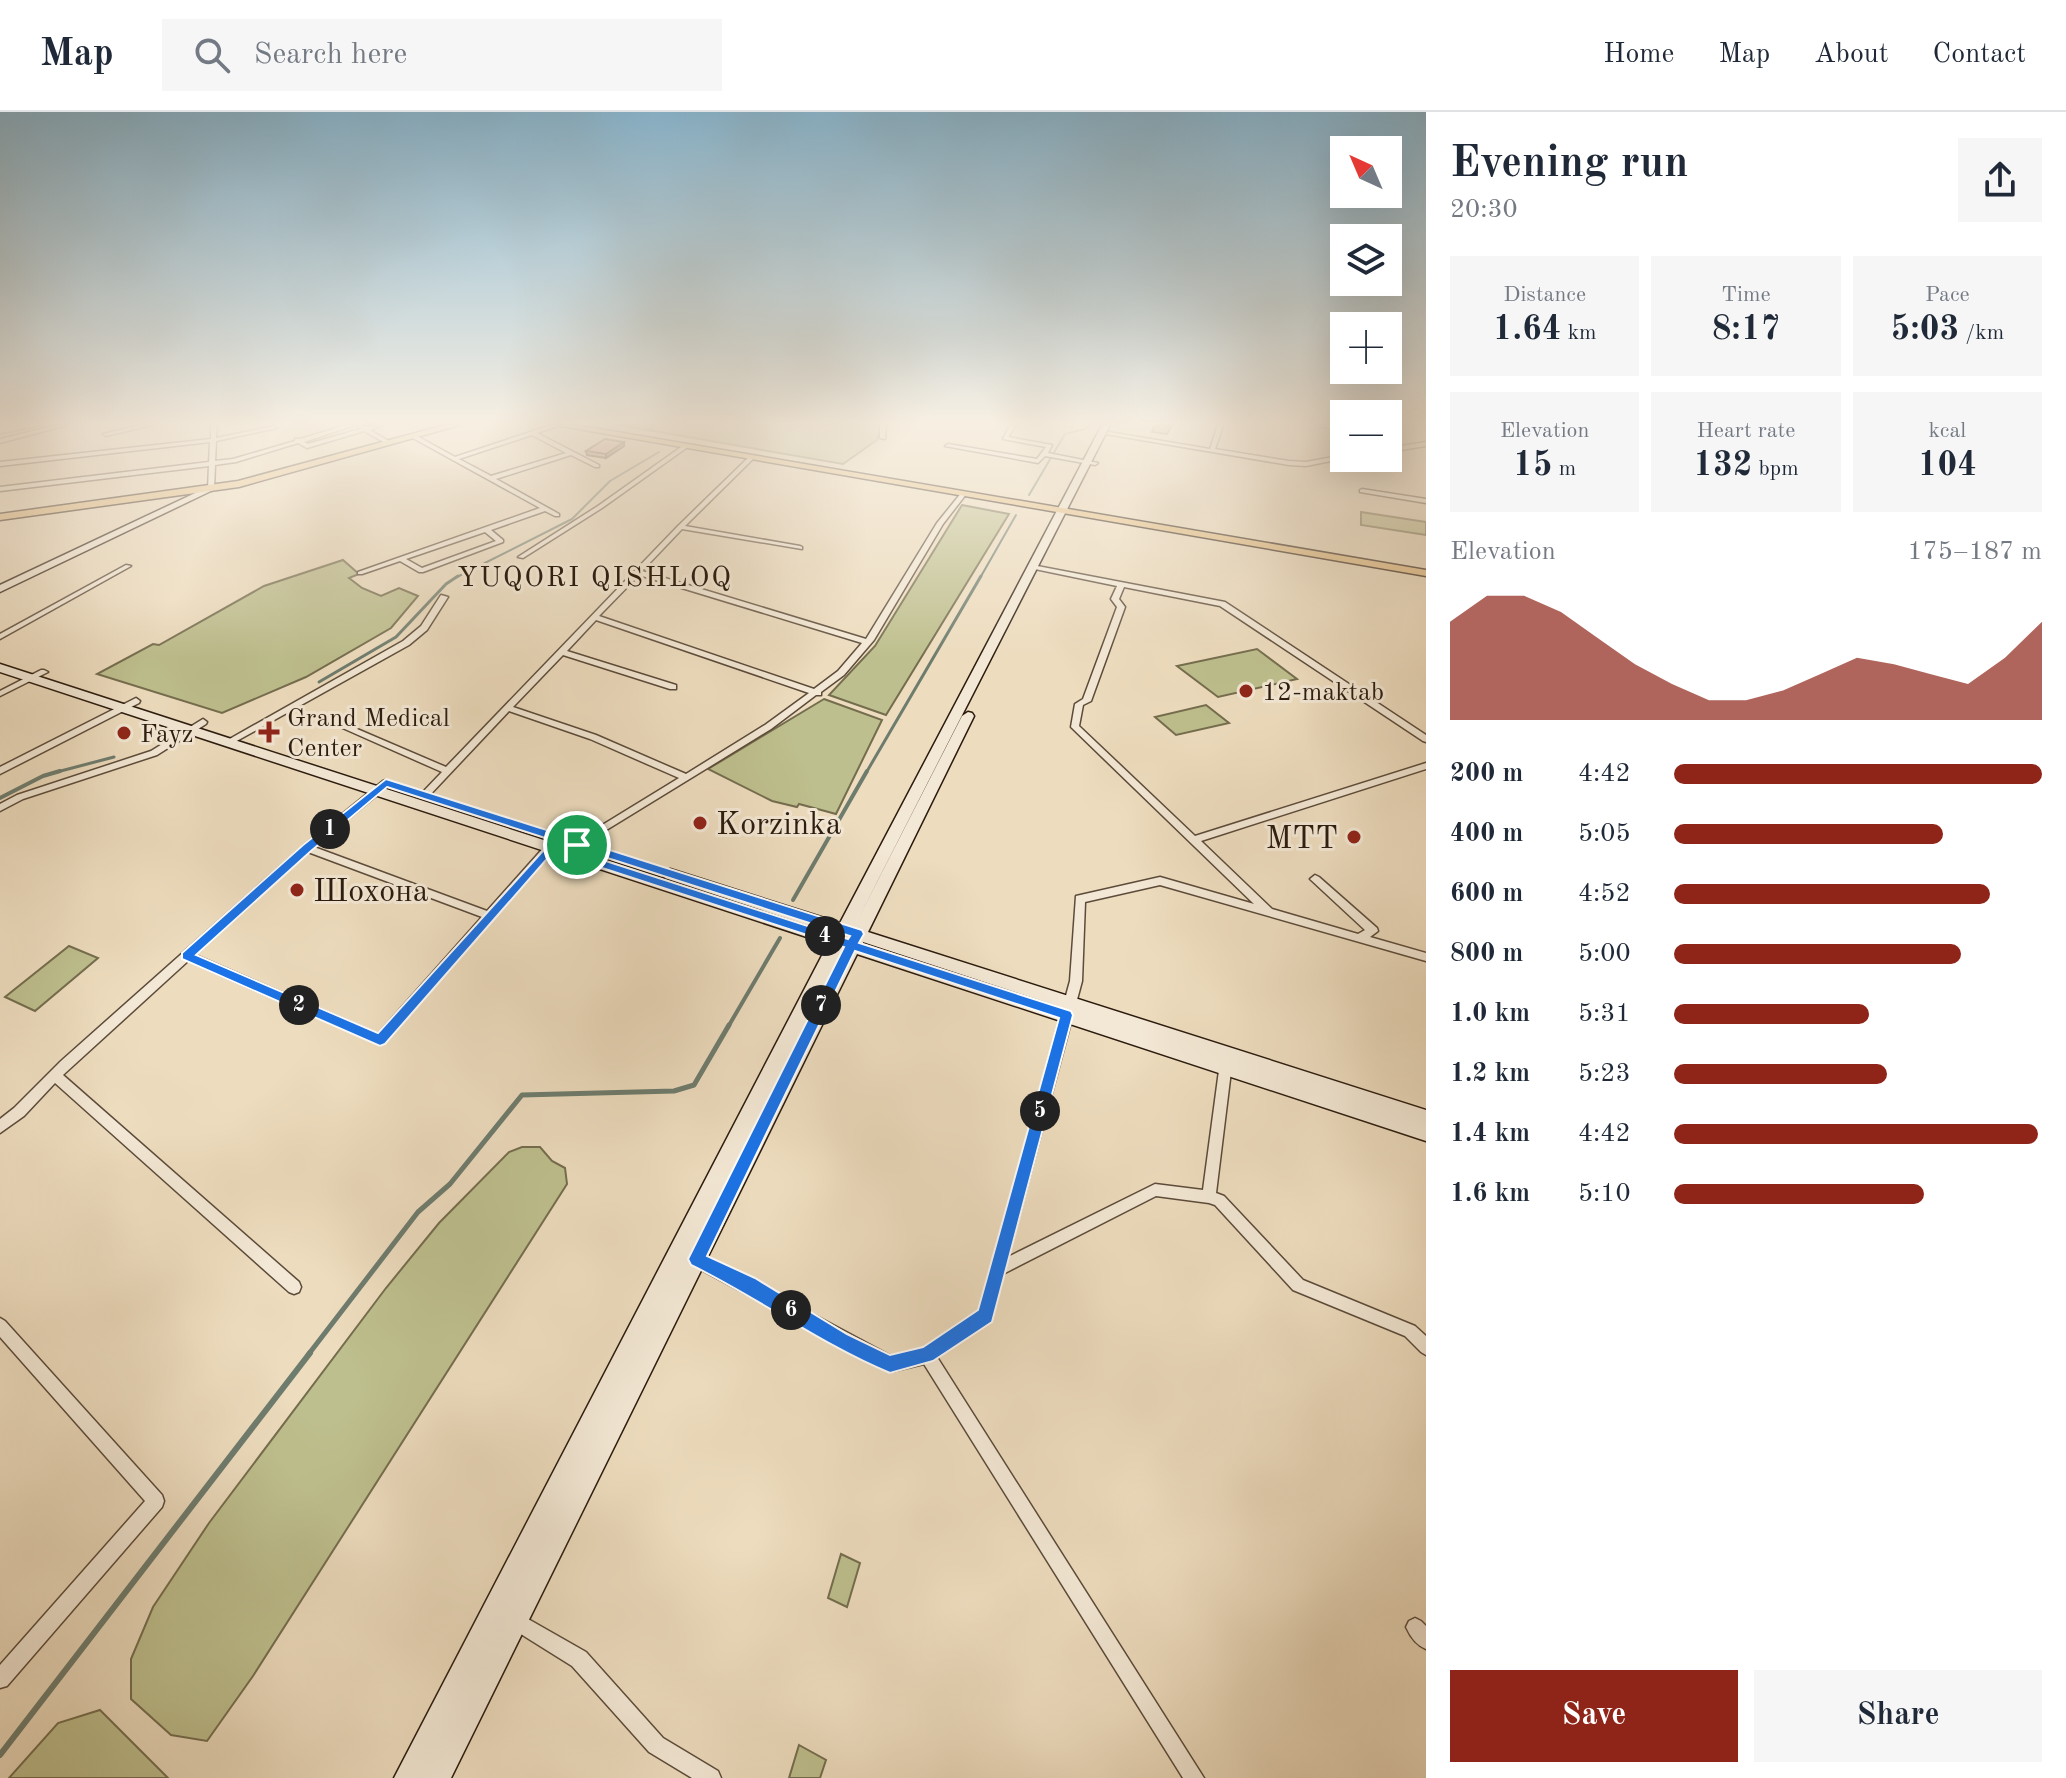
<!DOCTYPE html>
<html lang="en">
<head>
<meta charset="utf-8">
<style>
  :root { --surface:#fff; --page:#f6f6f7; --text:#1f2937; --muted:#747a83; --line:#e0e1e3; --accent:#8f2418 }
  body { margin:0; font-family:"Old Standard TT",serif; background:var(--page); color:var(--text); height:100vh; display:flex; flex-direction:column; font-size:30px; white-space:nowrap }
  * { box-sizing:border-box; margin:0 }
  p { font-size:26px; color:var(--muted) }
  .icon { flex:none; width:44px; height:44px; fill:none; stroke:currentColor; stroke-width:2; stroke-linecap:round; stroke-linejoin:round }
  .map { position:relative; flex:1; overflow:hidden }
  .sheet { display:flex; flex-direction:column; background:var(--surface); width:640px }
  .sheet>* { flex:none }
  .needle { width:52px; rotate:316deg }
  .buttons { position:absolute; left:1330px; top:24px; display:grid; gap:16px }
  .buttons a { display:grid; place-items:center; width:72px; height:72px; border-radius:0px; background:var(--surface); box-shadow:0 8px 32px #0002; font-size:40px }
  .pin { position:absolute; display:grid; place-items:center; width:68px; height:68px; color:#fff; margin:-34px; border:4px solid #fff; border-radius:50%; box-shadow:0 2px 8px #0007 }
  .km { position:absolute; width:40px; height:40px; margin:-20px; border-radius:50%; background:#222; color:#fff; font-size:22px; line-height:40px; text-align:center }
  .round { display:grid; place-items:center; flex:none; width:84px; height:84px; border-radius:0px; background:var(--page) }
  .overview { display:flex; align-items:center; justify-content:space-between; height:136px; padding:0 24px }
  h1 { font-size:44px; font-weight:800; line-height:60px }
  .stats { display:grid; grid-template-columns:repeat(3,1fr); gap:12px; height:136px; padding:8px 24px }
  .stats div { display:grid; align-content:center; border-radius:0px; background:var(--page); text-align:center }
  .stats b { font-size:34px; font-weight:800 }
  .stats small { font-size:22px; font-weight:400 }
  .stats p { font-size:22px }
  .chart { height:224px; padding:16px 24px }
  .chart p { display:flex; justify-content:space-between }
  .chart svg { width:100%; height:144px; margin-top:8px; fill:var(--accent); opacity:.7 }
  .primary-button { display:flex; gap:16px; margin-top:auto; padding:16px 24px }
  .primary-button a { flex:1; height:92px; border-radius:0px; background:var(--accent); color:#fff; font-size:32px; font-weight:800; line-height:92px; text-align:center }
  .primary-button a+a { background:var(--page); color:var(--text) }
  ul { padding:0 24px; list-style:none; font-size:26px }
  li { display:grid; grid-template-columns:128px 96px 1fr; align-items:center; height:60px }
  li i { height:20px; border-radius:10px; background:var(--accent) }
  header { display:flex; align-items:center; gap:48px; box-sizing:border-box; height:112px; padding:0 40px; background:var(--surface); border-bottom:2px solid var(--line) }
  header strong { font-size:38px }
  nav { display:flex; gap:44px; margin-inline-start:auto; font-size:28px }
  .search { width:560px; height:72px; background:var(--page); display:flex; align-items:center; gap:20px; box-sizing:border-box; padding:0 28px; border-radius:0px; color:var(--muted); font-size:30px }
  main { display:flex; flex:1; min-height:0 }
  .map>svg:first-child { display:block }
  .green { fill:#bebf8e; stroke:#746d4e; stroke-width:2 }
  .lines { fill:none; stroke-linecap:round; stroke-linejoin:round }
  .stream-far4 { stroke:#6e7c6e; stroke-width:2 }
  .stream-far3 { stroke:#6e7c6e; stroke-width:3 }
  .stream-far2 { stroke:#6e7c6e; stroke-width:4 }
  .stream-far1 { stroke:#6e7c6e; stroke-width:5 }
  .stream { stroke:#6e7c6e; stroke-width:6 }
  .street-casing { stroke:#5c4b3a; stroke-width:3 }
  .secondary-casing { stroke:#2b1b0e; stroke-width:3 }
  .primary-casing { stroke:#2b1b0e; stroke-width:3 }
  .street { fill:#f3e8d5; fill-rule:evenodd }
  .secondary { fill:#f3e8d5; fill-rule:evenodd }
  .primary { fill:#e6be7f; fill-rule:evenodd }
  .wall { fill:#b97e74; stroke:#2b1b0e; stroke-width:2 }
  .shaded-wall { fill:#96665e; stroke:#2b1b0e; stroke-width:2 }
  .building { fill:#d79287; stroke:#2b1b0e; stroke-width:2 }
  .route { fill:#1a73e8; stroke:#fff; stroke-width:2; fill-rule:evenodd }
  .poi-dot { fill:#8f2418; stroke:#f3e8d5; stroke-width:3 }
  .labels { text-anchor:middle; stroke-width:6; stroke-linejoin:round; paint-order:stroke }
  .far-poi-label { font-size:26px; fill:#2b1b0e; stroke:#f3e8d5; text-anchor:start }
  .far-neighbourhood-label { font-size:28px; letter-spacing:2px; fill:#2b1b0e; stroke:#f3e8d5 }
  .poi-label { font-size:32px; fill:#2b1b0e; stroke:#f3e8d5; text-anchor:start }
</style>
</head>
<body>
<header>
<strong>Map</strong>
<div class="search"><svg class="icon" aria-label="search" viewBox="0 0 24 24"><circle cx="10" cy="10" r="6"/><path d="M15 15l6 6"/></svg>Search here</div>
<nav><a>Home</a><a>Map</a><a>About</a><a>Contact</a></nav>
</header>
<main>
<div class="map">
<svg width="1426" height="1666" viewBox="0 0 1426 1666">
  <rect width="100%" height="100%" fill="#eddcbe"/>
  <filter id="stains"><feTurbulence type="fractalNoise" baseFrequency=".0025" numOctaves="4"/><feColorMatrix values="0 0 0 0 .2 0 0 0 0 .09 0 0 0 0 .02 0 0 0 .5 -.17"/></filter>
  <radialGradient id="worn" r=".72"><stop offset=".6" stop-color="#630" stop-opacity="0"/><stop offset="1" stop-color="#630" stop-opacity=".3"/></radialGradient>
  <g class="green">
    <polygon points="619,313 881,313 877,328 843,352"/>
    <polygon points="962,393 1009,402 886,603 829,583 875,534"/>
    <polygon points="1361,400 1426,410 1426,423 1361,413"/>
    <polygon points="343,448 359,462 349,466 362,476 381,484 399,476 418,484 391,516 306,565 222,601 97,562 153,532 159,533 264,474"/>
    <polygon points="1257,537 1297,567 1218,585 1177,554"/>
    <polygon points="824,587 882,608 836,702 799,692 797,695 772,689 708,657"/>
    <polygon points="1206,593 1229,611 1176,623 1155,605"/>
    <polygon points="69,834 98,846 35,899 5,885"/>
    <polygon points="522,1035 540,1035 552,1049 565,1056 567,1072 253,1564 207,1629 171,1623 131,1587 131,1547 153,1495 209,1411 386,1176 439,1111 509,1040"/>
    <polygon points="841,1442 860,1451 847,1495 828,1486"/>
    <polygon points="100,1598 168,1666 9,1666 58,1611"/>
    <polygon points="799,1633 826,1648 820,1666 789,1666"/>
  </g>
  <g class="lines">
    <g class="stream-far4">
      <polyline points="0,322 46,313"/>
      <polyline points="1029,383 1065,322 1085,317 1088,313"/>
      <polyline points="455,466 572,407 610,369 659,340"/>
      <polyline points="980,466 1016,403"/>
    </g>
    <g class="stream-far3">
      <polyline points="319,570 396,525 446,472 458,464"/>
      <polyline points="53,661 114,645"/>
      <polyline points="866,661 981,464"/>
    </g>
    <g class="stream-far2">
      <polyline points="0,686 43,664 60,659"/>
      <polyline points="793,788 867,659"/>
      <polyline points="728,915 780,826"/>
    </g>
    <polyline class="stream-far1" points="308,1243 418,1100 450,1072 522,983 674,979 694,973 729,913"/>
    <polyline class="stream" points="0,1643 310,1241"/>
    <defs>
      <g id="street">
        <polygon points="57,313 67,313 0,331 0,327"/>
        <polygon points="140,313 152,313 106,324 103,322"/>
        <polygon points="211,313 217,313 216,326 274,314 277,316 216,329 215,349 233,347 295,329 295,327 300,327 346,313 355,313 304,330 308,332 360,317 358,315 361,313 366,315 383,313 370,318 392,331 387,332 364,319 307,336 298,331 236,350 215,353 214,377 211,379 208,377 209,354 0,379 0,375 209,350 210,330 0,354 0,350 211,327"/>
        <path d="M551,313H560L537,321L599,353V355H595L571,343L496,367L559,402V404H555L545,399L491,418L503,428V430L423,460H419L400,449L362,462H358V460L540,396L411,325V323H415L455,345ZM532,323L566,341L491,364L459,347ZM485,420L496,429L422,456L406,447Z"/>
        <polygon points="880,313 886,313 885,327 880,326"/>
        <polygon points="1010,313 1016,313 1008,325 1052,333 1048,341 1098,351 1095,353 1045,344 1038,351 945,334 948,332 1037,347 1046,335 1003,327"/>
        <polygon points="1218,313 1223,314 1215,337 1289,349 1306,350 1344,343 1344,346 1346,346 1306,354 1289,353 1106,322 1109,320 1210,337"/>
        <polygon points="1320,313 1344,314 1344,318 1323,315"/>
        <polygon points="1426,330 1426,334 1388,340 1388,336"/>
        <polygon points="684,333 689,334 602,396 523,446 518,445 598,394"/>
        <path d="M750,344L755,345L685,414L800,434L802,435V437L682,417L642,459L866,527L937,411L962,380L967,381L943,412L874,528L844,563L821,580V583H816L771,617L577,736L572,733L573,731L679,666L590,627L509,599L428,685L425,686L420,683L442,660L329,610L333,607L336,608L446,655L678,414ZM639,463L862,531L838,559L814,577L599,504ZM596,508L809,581L765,613L686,662L596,623L513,595L563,543L670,577H676V573L567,539Z"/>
        <polygon points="1362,377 1426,387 1426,391 1360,380 1360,378"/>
        <polygon points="126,453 131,454 0,527 0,522"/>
        <polygon points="1032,453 1225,490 1426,623 1426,630 1423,629 1220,494 1124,475 1119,487 1125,495 1091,589 1083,593 1079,614 1195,724 1426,651 1426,657 1201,729 1272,797 1358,822 1365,818 1310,767 1315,763 1319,765 1377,816 1378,819 1370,825 1426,841 1426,849 1160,773 1085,790 1082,869 1008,1145 1155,1072 1203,1078 1220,951 1222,947 1226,946 1230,947 1232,951 1216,1081 1224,1084 1303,1168 1415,1214 1426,1224 1426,1243 1421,1240 1405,1224 1293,1178 1215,1093 1209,1091 1156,1084 1003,1162 991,1208 937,1245 1204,1666 1183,1666 924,1252 890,1260 885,1257 687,1150 685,1145 687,1140 692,1138 697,1140 891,1244 924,1236 980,1198 1070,869 1076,784 1160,765 1254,792 1071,615 1075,592 1083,587 1117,495 1111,487 1117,474 1030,456 1029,455"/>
        <polygon points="441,483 448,485 427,518 409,533 233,631 230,632 226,629 403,529 421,514"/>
        <polygon points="41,558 44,558 48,560 0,584 0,579"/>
        <polygon points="136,586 140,589 139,591 0,662 0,655"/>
        <polygon points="203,607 207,610 206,612 157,643 23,687 0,699 0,692 17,683 151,639"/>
        <path d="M386,668L391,671L389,673L314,735L487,799L554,724L557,723L562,726L384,931L380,933L376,931L188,849L63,963L299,1170L301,1175L299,1180L294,1182L289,1180L55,971L24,1004L0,1021V1007L14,996L61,949L303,734L383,669ZM308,740L482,805L378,922L195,843Z"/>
        <polygon points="0,1206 5,1209 162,1383 164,1389 162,1395 7,1574 0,1576 0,1553 145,1389 0,1225"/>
        <polygon points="514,1499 586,1540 663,1626 718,1659 721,1666 692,1666 649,1640 572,1554 508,1514 505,1508 508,1502"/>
        <path d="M1415,1506L1421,1509L1426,1514V1537C1416,1533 1410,1524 1406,1515L1409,1509Z"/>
      </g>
      <g id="secondary">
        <path d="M1102,313H1110L854,815L962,604L968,600L972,601L974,604L868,820L1426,998V1029L857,842L451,1666H394L828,832L0,560V552L834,822L665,766L663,762L670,757L840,811ZM863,830L1073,899L863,831Z"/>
        <polygon points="208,375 215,377 0,480 0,473"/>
      </g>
      <g id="primary">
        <polygon points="445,313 460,313 239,375 0,408 0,402 238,369"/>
        <polygon points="555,313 576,313 1426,458 1426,464"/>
      </g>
    </defs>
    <use href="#street" class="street-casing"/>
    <use href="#secondary" class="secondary-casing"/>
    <use href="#primary" class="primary-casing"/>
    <use href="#street" class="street"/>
    <use href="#secondary" class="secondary"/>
    <use href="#primary" class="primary"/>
  </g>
  <g class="wall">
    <polygon points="1155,313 1172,313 1167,322 1152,320"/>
    <polygon points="624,334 606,346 587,343 586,339"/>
  </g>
  <polygon class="shaded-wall" points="624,330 624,334 606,346 606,342"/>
  <polygon class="building" points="605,327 624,330 606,342 586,339"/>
  <linearGradient id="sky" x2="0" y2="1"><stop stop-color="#89b7d1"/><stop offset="0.57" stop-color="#f7efe2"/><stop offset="1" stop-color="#f7efe2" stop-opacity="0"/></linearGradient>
  <rect width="1426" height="546" fill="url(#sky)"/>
  <path class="route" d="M386,667L862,818L864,822L859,831L1071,899L1073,903L992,1210L933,1249L890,1261C820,1232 759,1186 691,1153L688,1147L844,835L553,740L385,932L380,934L182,847V841L303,733ZM387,675L850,824L848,827L550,731L378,921L196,843L311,739ZM855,839L1059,906L978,1198L923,1235L890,1243L847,1222L755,1166L707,1144Z"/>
  <g class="poi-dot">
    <circle cx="1246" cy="579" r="8"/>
    <path d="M265 608h8v8h8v8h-8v8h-8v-8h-8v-8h8z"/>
    <circle cx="124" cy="621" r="8"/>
    <circle cx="700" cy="711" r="8"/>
    <circle cx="1354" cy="725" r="8"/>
    <circle cx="297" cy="778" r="8"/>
  </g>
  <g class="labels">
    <g class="far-poi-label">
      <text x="1262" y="588">12-maktab</text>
      <text x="287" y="614">Grand Medical<tspan x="287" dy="30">Center</tspan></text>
      <text x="140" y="630">Fayz</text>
    </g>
    <g class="far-neighbourhood-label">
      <text x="595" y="474">YUQORI QISHLOQ</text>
    </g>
    <g class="poi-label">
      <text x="716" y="722">Korzinka</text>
      <text x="1338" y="736" text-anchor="end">MTT</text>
      <text x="313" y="789">Шохона</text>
    </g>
  </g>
  <rect width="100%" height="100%" filter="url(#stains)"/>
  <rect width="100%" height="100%" fill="url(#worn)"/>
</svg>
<div class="buttons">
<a><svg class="needle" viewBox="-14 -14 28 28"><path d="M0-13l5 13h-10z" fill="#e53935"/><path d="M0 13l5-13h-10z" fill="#747a83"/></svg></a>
<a><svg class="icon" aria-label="layers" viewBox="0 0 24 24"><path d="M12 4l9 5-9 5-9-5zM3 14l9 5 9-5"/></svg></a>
<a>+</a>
<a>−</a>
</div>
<div class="pin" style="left:577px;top:733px;background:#1e9e55"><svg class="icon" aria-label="arrive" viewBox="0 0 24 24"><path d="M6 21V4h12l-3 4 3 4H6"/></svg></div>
<b class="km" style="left:330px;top:717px">1</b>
<b class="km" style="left:299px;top:893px">2</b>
<b class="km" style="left:825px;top:824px">4</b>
<b class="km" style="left:1040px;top:999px">5</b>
<b class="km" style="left:791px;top:1198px">6</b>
<b class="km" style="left:821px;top:893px">7</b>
</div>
<section class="sheet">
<div class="overview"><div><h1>Evening run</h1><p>20:30</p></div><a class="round"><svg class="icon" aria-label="share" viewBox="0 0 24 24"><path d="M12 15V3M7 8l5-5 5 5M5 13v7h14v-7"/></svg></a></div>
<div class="stats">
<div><p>Distance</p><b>1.64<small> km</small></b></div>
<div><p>Time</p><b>8:17</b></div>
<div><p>Pace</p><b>5:03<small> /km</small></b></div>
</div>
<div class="stats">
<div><p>Elevation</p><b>15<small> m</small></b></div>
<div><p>Heart rate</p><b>132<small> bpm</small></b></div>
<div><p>kcal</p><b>104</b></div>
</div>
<div class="chart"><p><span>Elevation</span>175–187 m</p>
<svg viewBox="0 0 160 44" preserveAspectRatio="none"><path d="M0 44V14L10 6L20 6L30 11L40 19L50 27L60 33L70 38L80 38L90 35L100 30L110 25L120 27L130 30L140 33L150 25L160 14V44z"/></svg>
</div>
<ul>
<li><b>200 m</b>4:42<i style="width:100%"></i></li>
<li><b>400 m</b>5:05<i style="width:73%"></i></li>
<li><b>600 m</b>4:52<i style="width:86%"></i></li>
<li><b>800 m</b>5:00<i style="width:78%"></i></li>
<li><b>1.0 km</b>5:31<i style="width:53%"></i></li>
<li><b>1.2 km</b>5:23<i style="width:58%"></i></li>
<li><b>1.4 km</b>4:42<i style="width:99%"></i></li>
<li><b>1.6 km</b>5:10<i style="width:68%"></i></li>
</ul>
<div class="primary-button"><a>Save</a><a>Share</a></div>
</section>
</main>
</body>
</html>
